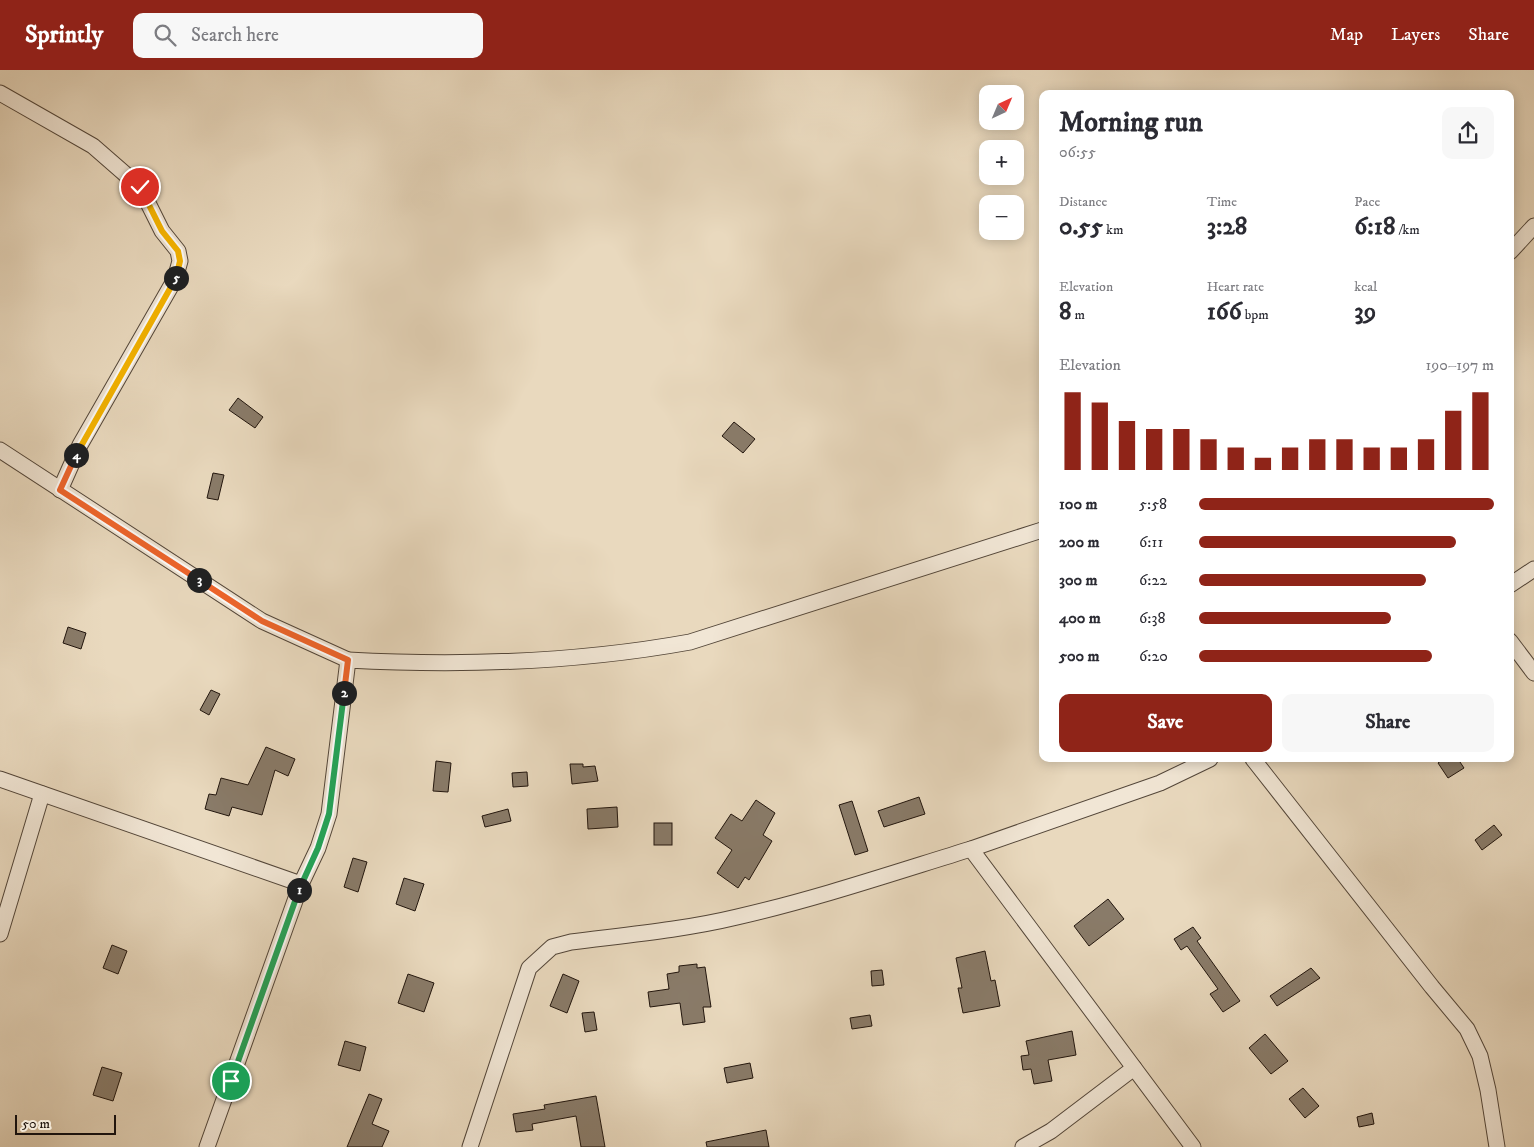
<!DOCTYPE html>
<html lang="en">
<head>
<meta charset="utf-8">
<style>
  :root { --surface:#fff; --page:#f7f7f7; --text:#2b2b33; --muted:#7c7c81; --accent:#8f2418 }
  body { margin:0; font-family:"IM FELL DW Pica",serif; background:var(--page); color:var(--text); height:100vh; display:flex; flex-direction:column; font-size:19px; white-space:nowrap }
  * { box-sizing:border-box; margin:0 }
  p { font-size:16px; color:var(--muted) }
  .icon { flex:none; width:28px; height:28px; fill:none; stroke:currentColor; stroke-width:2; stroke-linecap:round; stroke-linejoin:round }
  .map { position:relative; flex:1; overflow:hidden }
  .side { position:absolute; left:1039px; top:20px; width:475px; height:672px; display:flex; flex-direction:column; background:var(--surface); border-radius:10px; box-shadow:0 2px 12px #0003 }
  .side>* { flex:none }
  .needle { width:32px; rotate:44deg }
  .buttons { position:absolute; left:979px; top:15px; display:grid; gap:10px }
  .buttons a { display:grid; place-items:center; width:45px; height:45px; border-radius:10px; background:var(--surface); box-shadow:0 2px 12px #0003; font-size:25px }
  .scale { position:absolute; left:15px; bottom:12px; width:101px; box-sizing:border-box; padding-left:5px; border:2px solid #21150d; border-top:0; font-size:14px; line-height:18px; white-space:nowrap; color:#21150d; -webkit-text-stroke:4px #f1e6d5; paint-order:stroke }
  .pin { position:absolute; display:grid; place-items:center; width:42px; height:42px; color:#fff; margin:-21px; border:2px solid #fff; border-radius:50%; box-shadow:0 1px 5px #0007 }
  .km { position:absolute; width:25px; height:25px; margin:-12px; border-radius:50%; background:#222; color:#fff; font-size:14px; line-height:25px; text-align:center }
  .round { display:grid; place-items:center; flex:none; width:52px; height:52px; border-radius:10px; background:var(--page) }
  .head { display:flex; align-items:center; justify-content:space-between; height:85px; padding:0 20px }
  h1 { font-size:28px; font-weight:700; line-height:38px }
  .stats { display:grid; grid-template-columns:repeat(3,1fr); gap:8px; height:85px; padding:5px 20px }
  .stats div { display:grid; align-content:center }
  .stats b { font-size:25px; font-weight:700 }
  .stats small { font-size:14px; font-weight:400 }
  .stats p { font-size:14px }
  .chart { height:140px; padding:10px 20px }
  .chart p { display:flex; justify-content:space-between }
  .chart svg { width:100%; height:90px; margin-top:5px; stroke:var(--accent); stroke-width:6 }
  .primary-button { display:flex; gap:10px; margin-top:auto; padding:10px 20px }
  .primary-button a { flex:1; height:58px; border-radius:10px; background:var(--accent); color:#fff; font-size:20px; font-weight:700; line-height:58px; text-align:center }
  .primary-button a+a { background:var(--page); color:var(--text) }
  ul { padding:0 20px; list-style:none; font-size:16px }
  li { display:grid; grid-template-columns:80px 60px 1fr; align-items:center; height:38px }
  li i { height:12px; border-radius:6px; background:var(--accent) }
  header { display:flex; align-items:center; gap:30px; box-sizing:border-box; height:70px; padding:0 25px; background:var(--accent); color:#fff }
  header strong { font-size:24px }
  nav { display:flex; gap:28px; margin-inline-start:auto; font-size:18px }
  .search { width:350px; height:45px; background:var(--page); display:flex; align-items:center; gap:12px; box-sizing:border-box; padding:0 18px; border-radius:10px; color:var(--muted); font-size:19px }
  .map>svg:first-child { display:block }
  .building { fill:#897b69; stroke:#21150d }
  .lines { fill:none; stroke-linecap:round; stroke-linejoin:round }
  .minor-casing { stroke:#534639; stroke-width:17 }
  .minor { stroke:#f1e6d5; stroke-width:15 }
  .split-1-casing { stroke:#fff; stroke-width:10 }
  .split-2-casing { stroke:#fff; stroke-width:10 }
  .split-3-casing { stroke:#fff; stroke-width:10 }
  .split-4-casing { stroke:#fff; stroke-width:10 }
  .split-5-casing { stroke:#fff; stroke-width:10 }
  .split-6-casing { stroke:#fff; stroke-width:10 }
  .split-1 { stroke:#22a559; stroke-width:6 }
  .split-2 { stroke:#22a559; stroke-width:6 }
  .split-3 { stroke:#f0652b; stroke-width:6 }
  .split-4 { stroke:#f0652b; stroke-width:6 }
  .split-5 { stroke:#f5b400; stroke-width:6 }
  .split-6 { stroke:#f5b400; stroke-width:6 }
</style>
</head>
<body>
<header>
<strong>Sprintly</strong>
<div class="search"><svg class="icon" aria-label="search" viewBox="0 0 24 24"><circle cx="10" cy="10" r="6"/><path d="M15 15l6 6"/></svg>Search here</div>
<nav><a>Map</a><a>Layers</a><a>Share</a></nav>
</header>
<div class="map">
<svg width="1534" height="1077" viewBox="0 0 1534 1077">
  <rect width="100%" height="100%" fill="#e9d9be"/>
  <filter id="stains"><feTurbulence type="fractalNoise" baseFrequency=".004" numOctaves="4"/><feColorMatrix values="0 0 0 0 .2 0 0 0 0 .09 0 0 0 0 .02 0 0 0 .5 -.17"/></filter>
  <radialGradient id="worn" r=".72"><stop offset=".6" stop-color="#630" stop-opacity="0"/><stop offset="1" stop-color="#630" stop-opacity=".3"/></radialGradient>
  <g class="building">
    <polygon points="238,328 263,347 255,358 229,340"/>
    <polygon points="734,352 755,369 743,383 722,366"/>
    <polygon points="213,403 224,405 218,430 207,428"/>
    <polygon points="68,557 86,563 81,579 63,573"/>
    <polygon points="211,620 220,624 209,645 200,640"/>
    <polygon points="266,677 295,689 288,706 275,700 262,745 232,737 229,746 205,739 209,724 216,725 221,708 248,715"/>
    <polygon points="1443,689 1458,689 1464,698 1448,708 1438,693"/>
    <polygon points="436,691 451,693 448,722 433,721"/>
    <polygon points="570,694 583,694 583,697 595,696 598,711 572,714"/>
    <polygon points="527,702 528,716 513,717 512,703"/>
    <polygon points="919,727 925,744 884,757 878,741"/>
    <polygon points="756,730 775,743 763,765 772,771 749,810 745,807 738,818 717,803 732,780 715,768 731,744 742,751"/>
    <polygon points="852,731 868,781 855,785 839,735"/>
    <polygon points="617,737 618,757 588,759 587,739"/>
    <polygon points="508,739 511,751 485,757 482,746"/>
    <rect x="654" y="753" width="18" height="22"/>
    <polygon points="1494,755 1502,765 1482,780 1475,770"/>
    <polygon points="353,788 367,792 358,822 344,817"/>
    <polygon points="404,808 424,814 415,841 396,834"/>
    <polygon points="1108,829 1124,849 1089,876 1074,856"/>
    <polygon points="1193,857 1201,868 1197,871 1240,931 1223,942 1210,924 1218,919 1187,876 1181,880 1174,869"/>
    <polygon points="112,875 127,881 118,904 103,898"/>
    <polygon points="985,881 991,911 995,910 1000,936 963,943 958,918 962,918 956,888"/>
    <polygon points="697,894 697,898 705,897 711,937 703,937 705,952 683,955 680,933 650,937 648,922 669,919 667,904 679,902 679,896"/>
    <polygon points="1311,898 1320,908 1277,936 1270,926"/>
    <polygon points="882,900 884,915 872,916 871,901"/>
    <polygon points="408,904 434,913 424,942 398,933"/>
    <polygon points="563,904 579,911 567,943 550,936"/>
    <polygon points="594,942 597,960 585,962 582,943"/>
    <polygon points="870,945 872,956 852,959 850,948"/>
    <polygon points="1072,961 1076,985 1048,990 1052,1011 1034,1014 1031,999 1023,1000 1021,986 1029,985 1026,971"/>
    <polygon points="1265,964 1288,991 1271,1004 1249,978"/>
    <polygon points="345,971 366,977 360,1001 338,995"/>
    <polygon points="750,993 753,1008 727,1013 724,998"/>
    <polygon points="102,997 122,1003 113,1031 93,1025"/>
    <polygon points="1303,1018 1319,1036 1305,1048 1289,1029"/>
    <polygon points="369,1024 382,1029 372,1054 389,1061 382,1077 347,1077"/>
    <polygon points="596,1026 605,1077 581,1077 576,1046 532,1054 533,1060 516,1062 513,1044 545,1039 544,1035"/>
    <polygon points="1372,1043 1374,1054 1359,1057 1357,1047"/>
    <polygon points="766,1060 769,1077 707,1077 706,1072"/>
  </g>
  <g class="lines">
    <defs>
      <g id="minor">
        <polyline points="0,23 93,76 140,117 162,161 178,181 180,191 175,209 80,375 60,420"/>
        <polyline points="1510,182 1534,156"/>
        <polyline points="0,380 262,551 348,590"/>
        <polyline points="1510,515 1534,499"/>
        <polyline points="1510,571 1534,603"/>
        <polyline points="1253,689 1432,917 1467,959 1480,986 1488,1020 1497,1077"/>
        <polyline points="0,709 301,814"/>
        <polyline points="971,779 1160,713 1210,689"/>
        <polyline points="0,864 42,724"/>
        <path d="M207,1077L301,814L318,778L329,744L348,590C459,596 580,592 690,572L1042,460"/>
        <path d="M470,1077L529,898L552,877L571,872C626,865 683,860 737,847C816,829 893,803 971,779L1193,1077"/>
        <polyline points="1023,1077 1051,1061 1134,998"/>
      </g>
    </defs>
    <use href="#minor" class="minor-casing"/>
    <use href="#minor" class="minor"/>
  </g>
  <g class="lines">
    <defs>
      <polyline id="split-1" points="231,1011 299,820"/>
      <polyline id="split-2" points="299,820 318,778 329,744 344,623"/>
      <polyline id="split-3" points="199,510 262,551 348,590 344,623"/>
      <polyline id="split-4" points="76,385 60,420 199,510"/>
      <polyline id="split-5" points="76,385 176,208"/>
      <polyline id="split-6" points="140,117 162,161 178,181 180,191 176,208"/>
    </defs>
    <use href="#split-1" class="split-1-casing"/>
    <use href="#split-2" class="split-2-casing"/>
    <use href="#split-3" class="split-3-casing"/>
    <use href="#split-4" class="split-4-casing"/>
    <use href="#split-5" class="split-5-casing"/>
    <use href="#split-6" class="split-6-casing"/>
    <use href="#split-1" class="split-1"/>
    <use href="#split-2" class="split-2"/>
    <use href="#split-3" class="split-3"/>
    <use href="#split-4" class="split-4"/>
    <use href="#split-5" class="split-5"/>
    <use href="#split-6" class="split-6"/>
  </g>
  <rect width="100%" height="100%" filter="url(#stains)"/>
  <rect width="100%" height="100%" fill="url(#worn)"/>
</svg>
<div class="buttons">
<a><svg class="needle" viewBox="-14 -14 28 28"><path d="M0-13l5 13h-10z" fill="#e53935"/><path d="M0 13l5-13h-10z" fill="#7c7c81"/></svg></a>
<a>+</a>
<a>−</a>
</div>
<div class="scale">50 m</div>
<div class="pin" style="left:231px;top:1011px;background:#1e9e55"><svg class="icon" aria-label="arrive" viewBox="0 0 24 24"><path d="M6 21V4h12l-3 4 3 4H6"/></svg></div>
<div class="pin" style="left:140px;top:117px;background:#d93025"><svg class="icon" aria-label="check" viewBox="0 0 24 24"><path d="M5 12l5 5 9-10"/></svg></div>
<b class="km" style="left:299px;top:820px">1</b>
<b class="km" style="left:344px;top:623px">2</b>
<b class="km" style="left:199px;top:510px">3</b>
<b class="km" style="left:76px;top:385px">4</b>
<b class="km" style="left:176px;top:208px">5</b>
<section class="side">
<div class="head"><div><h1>Morning run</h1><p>06:55</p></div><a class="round"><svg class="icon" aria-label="share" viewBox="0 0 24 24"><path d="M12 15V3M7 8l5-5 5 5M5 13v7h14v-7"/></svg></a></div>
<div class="stats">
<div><p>Distance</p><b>0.55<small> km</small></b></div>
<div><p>Time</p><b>3:28</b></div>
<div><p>Pace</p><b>6:18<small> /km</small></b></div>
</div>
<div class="stats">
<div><p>Elevation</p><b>8<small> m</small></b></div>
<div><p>Heart rate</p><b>166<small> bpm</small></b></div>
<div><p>kcal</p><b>39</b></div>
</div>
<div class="chart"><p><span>Elevation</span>190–197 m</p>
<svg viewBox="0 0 160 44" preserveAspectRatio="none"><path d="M5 44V6M15 44V11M25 44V20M35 44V24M45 44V24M55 44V29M65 44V33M75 44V38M85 44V33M95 44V29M105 44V29M115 44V33M125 44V33M135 44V29M145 44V15M155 44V6"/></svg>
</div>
<ul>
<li><b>100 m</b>5:58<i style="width:100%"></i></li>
<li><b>200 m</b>6:11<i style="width:87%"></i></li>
<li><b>300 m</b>6:22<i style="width:77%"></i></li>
<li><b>400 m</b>6:38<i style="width:65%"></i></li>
<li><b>500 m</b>6:20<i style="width:79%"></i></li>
</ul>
<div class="primary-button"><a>Save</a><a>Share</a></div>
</section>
</div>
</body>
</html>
